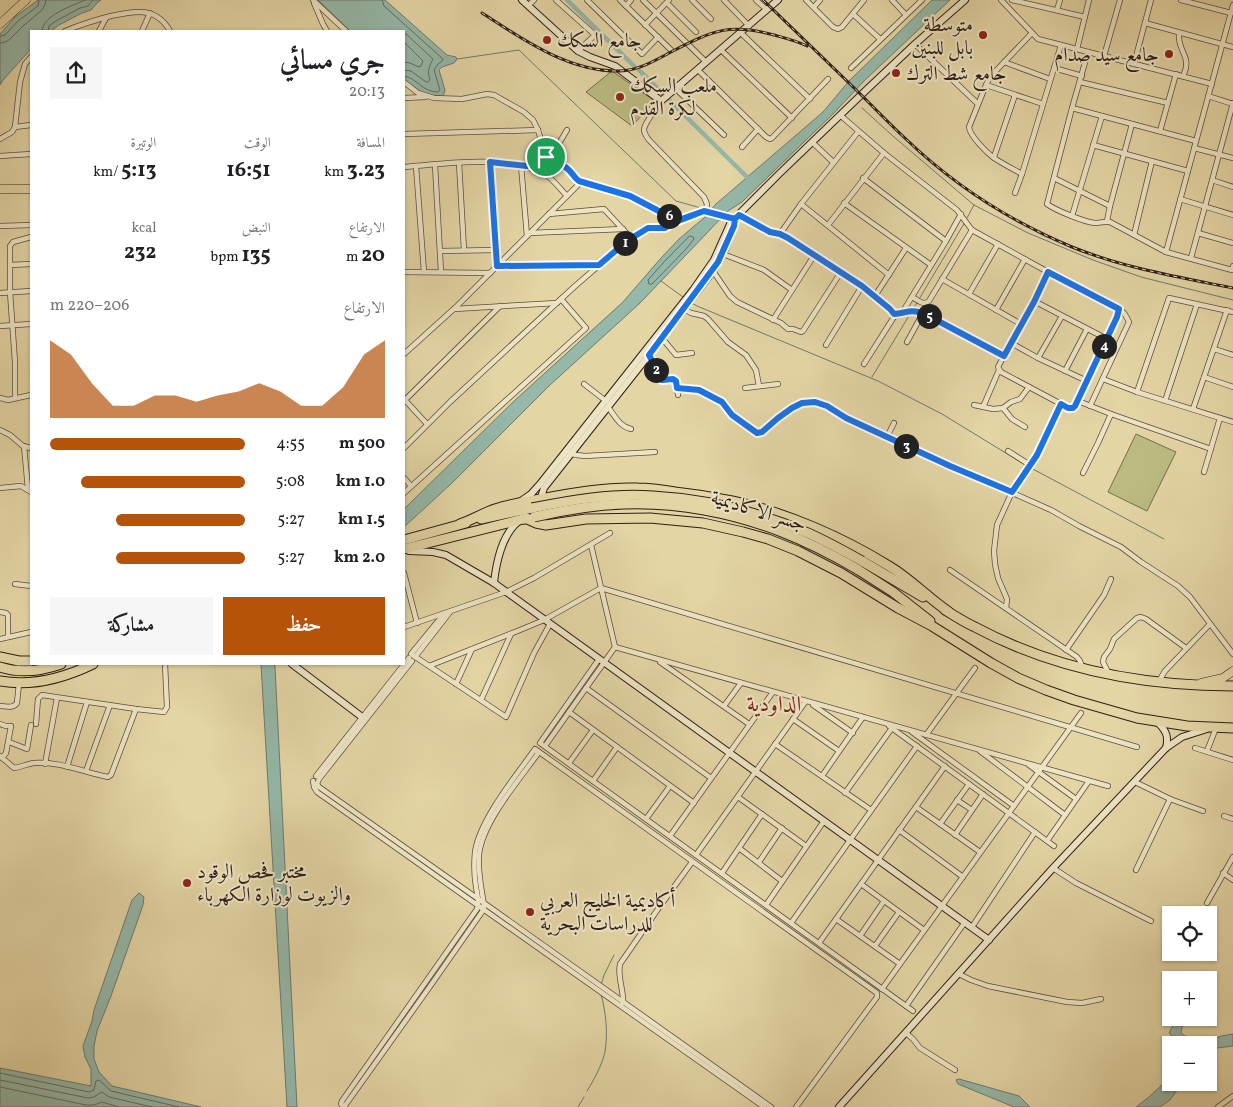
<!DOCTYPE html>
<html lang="ar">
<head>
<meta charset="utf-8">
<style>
  :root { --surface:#fff; --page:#f6f6f6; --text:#202124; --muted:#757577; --accent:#b45309 }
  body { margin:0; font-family:Vollkorn,Amiri,serif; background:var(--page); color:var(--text); direction:rtl; height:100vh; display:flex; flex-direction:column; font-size:19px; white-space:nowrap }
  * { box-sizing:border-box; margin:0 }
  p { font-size:16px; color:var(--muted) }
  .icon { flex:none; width:28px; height:28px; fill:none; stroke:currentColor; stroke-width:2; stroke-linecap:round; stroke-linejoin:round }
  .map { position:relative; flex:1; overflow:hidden; direction:ltr }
  .details { position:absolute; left:30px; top:30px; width:375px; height:635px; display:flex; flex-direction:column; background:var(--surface); border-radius:0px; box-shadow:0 1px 4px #0004; direction:rtl }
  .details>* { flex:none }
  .controls { position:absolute; left:1162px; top:906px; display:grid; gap:10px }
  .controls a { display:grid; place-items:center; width:55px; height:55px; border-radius:0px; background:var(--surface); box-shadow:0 1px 4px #0004; font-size:25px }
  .pin { position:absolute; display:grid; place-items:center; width:42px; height:42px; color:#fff; margin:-21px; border:2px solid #fff; border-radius:50%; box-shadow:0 1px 5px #0007 }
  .km { position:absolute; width:25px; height:25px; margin:-12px; border-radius:50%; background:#222; color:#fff; font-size:14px; line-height:25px; text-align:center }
  .round { display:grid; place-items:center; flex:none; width:52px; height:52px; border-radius:0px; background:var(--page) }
  .overview { display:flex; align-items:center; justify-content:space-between; height:85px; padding:0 20px }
  h1 { font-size:28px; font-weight:700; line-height:38px }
  .figures { display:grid; grid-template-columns:repeat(3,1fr); gap:8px; height:85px; padding:5px 20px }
  .figures div { display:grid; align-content:center }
  .figures b { font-size:21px; font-weight:700 }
  .figures small { font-size:14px; font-weight:400 }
  .figures p { font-size:14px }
  .chart { height:140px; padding:10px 20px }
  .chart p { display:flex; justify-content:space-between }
  .chart svg { width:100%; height:90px; margin-top:5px; fill:var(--accent); opacity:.7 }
  .cta { display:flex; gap:10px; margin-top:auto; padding:10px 20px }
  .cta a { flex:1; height:58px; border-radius:0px; background:var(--accent); color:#fff; font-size:20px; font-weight:700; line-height:58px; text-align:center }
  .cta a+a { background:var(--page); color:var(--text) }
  ul { padding:0 20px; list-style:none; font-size:16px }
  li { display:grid; grid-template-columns:80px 60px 1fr; align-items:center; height:38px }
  li i { height:12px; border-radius:6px; background:var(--accent) }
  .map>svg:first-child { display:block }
  .green { fill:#bbbb81; stroke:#746c4c }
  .water { fill:#95b8a9; stroke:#6c7a6f }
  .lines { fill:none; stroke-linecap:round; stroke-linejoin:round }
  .shore { stroke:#626b60; stroke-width:1 }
  .stream { stroke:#6c7a6f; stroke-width:1 }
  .canal { stroke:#95b8a9; stroke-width:4.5 }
  .street-casing { stroke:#5c4c3b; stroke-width:6 }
  .secondary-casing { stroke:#2e1e18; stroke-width:8 }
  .primary-casing { stroke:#2e1e18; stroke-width:9 }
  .highway-casing { stroke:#2e1e18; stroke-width:11 }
  .street { stroke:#ede4c4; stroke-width:4.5 }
  .secondary { stroke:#ede4c4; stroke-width:6 }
  .primary { stroke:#e4d5a5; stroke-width:8 }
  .highway { stroke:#e4d5a5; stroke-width:9 }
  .rail-casing { stroke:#2e1e18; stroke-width:3 }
  .rail { stroke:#ede4c4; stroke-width:1; stroke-dasharray:4; stroke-linecap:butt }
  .highway-bridge-casing { stroke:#2e1e18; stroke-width:11; stroke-linecap:butt }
  .highway-bridge { stroke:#e4d5a5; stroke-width:9 }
  .route-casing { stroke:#fff; stroke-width:10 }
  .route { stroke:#1a73e8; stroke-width:6 }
  .poi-dot { fill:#8f2418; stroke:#ede4c4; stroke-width:2 }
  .labels { text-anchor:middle; stroke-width:4; stroke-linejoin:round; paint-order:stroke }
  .poi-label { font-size:20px; fill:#2e1e18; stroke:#ede4c4; text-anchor:start }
  .street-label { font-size:20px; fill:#2e1e18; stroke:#ede4c4 }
  .quarter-label { font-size:22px; fill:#7a1f14; stroke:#ede4c4 }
</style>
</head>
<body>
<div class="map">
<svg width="1233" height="1107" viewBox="0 0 1233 1107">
  <rect width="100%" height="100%" fill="#e4d5a5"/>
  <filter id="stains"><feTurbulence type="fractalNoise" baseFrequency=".004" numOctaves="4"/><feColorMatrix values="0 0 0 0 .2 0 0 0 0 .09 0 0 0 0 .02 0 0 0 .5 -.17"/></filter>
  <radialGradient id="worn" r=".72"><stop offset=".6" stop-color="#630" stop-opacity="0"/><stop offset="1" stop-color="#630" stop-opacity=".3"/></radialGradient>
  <g class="green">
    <polygon points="612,71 655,101 632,126 586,92"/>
    <polygon points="1136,434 1176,452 1147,511 1108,492"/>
  </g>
  <g class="water">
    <polygon points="38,0 101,0 98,2 91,10 82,13 59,25 51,31 31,31 31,49 3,80 0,85 0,34 15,17"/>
    <path d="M318,0H385L447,55L456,57L457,59L454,63L442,67L439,70L445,90L443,97C427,98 416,89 404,80V31H350Z"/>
    <polygon points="932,0 950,0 864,81 834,113 742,202 728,211 640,303 550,385 452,483 404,527 404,509 513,402 623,302 661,258 679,239 705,217 716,204 823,112 849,81"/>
    <polygon points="261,664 274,664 275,667 297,1107 287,1107"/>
    <polygon points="139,893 144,897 143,905 111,996 97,1031 94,1046 94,1059 99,1072 112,1086 201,1107 0,1107 0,1068 91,1086 91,1069 85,1057 83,1046 92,1021 94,1010 132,900"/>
    <polygon points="1177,1018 1184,1018 1181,1033 1198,1045 1221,1036 1233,1034 1233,1046 1209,1049 1209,1045 1184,1045 1181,1044 1169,1033"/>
    <polygon points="1171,1071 1171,1082 1182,1083 1170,1100 1160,1107 1136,1107 1149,1097 1164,1083"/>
    <polygon points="959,1079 1019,1096 1030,1107 1014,1107 958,1084 956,1080"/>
  </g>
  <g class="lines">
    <g class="shore">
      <path d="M382,0L384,6L443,59L442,61L438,64L434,70L440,90L438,92C422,92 417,78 404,76"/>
      <path d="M42,31C43,15 72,6 85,0"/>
      <polyline points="48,31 49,26 56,21 80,8 88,6 93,0"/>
      <path d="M404,32L433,59C429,67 427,71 430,80L428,82H426L411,71L404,70"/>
      <polyline points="0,36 5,35 18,21 38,6 39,0"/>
      <polyline points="404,42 423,61 421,66 419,67 410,63 404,62"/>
      <polyline points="0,43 5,42 9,40 23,26 42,10 45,5 46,0"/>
      <polygon points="690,236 693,237 694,239 686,249 652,284 649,284 648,280 664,262"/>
      <polyline points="0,1073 89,1092 94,1090 96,1081 99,1080 111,1091 179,1107"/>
      <polyline points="0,1080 88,1098 94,1097 102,1092 109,1097 152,1107"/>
      <polyline points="0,1087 86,1105 94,1105 102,1102 119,1107"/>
    </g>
    <g class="stream">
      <polyline points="457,59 519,50 676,201 701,208"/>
      <polyline points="862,108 894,137 974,205 1028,233 1093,260 1141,277 1233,300"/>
      <polyline points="967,218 974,205"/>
      <polyline points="661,281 683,297"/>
      <polyline points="692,303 697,306 878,381 942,414 1027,466"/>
      <polyline points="912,311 965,222"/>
      <polyline points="872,377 910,314"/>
      <polyline points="1031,468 1164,539"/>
      <polyline points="601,985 604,975 614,955"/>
      <path d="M587,1091C594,1080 602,1065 605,1052C608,1032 606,1013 601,994"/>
      <polyline points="578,1107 584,1097"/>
    </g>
    <g class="canal">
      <polyline points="567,0 634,66"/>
      <polyline points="639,70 747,177"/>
    </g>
    <defs>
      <g id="street">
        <polyline points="313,0 346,31"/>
        <polyline points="556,0 595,35 578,51"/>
        <polyline points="587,0 642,54 658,37"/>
        <polyline points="620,0 671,50"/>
        <polyline points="643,0 706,62"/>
        <polyline points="692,0 711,19"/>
        <polyline points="724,0 749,26"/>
        <polyline points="756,0 767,10"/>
        <polyline points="806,0 833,27 838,29 842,27 864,0"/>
        <polyline points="892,0 906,15"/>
        <polyline points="1001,0 1038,39 1212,84"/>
        <polyline points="1012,0 1085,17"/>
        <polyline points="1181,0 1231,13"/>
        <polyline points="314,3 323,24 327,31"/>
        <polyline points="667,3 696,32"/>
        <polyline points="529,5 534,0"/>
        <polyline points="626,6 631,0"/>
        <polyline points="814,7 820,0"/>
        <polyline points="1057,10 1060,0"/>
        <polyline points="853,14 880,39"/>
        <polyline points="1145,23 1233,47"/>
        <polyline points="645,25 669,0"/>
        <path d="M65,31C80,25 95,20 111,16C134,11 156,6 170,31"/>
        <polyline points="99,31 106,18"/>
        <polyline points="142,31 150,13"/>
        <polyline points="741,33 810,99"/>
        <path d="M1179,33C1177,52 1193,56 1183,76"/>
        <polyline points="915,44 978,104"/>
        <polyline points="1077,49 1089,0"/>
        <polyline points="721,50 792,118"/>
        <path d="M1088,52L1072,108L1047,204C1055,210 1084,222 1095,223C1100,223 1105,221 1110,222L1166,252L1232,270L1233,266"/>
        <polyline points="1104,56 1120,0"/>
        <polyline points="1004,62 1050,79"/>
        <polyline points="1134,64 1151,0"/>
        <polyline points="851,68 922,0"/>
        <polyline points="1054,68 1082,76"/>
        <polyline points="698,70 766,137 770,139 772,138 828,79"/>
        <path d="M404,82L418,93L434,98L462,99L487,94L494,95L524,112L533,120L538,130L547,160C553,166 560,162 566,167C572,172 575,178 581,182L631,196L678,221"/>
        <polyline points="1080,82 1168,103"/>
        <polyline points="986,85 1043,104"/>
        <polyline points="675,88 724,135"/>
        <polyline points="1208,96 1233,104"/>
        <polyline points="404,98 425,97"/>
        <polyline points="1072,108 1196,141"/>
        <polyline points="840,115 884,153 957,210 972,230 1048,272 1113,305 1124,313 1127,318 1129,322 1090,406"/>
        <polyline points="15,127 31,125"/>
        <polyline points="1160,131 1176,74"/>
        <polyline points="404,134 538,130"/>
        <polyline points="0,139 12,132 15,127 20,82 25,64 31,57"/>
        <polyline points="812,142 833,162"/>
        <polyline points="1093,145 1188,171"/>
        <polyline points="742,147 758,129"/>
        <polyline points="1194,148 1233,158"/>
        <polyline points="0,156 31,154"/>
        <polyline points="994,157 1015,95"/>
        <polyline points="490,162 497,266 599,265"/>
        <polyline points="459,163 464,250"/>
        <polyline points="435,165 441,272"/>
        <polyline points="521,165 527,236"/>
        <polyline points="416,166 424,272"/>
        <path d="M404,167C445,164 508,154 545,174C552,178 561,190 567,196"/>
        <path d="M527,167C552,155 554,153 567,130"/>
        <path d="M1022,174C1013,169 1003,164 994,158C986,152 970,136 969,127L986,85L990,77L1032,33"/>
        <polyline points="863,178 946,241"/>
        <polyline points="1054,178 1110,206"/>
        <polyline points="1212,180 1233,187"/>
        <polyline points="1015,193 1022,174 1061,45"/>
        <polyline points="1180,199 1233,215"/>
        <polyline points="844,203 931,265"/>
        <polyline points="801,204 889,275"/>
        <polyline points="704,211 735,219"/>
        <polyline points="549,214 604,209 631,238"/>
        <polyline points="739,215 772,233 780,234 788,238 862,286 893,311 894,317 892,320 864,364"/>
        <polyline points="1072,216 1102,116"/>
        <polyline points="1107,221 1110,206 1132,124"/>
        <polyline points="828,225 884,153"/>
        <polyline points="0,226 31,225"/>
        <polyline points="530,233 623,229"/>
        <polyline points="1198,233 1233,243"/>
        <polyline points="780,234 801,204 858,132"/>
        <polyline points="1134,235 1152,161"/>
        <polyline points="440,251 496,250"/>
        <polyline points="1166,252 1233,5"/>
        <polyline points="723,254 764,270 792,290"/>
        <polyline points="1191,258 1233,103"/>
        <polyline points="10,265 31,264"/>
        <polyline points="713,271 730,296 737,302 781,323 788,329 793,329 801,332 803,331 841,272"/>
        <polyline points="404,272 490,273"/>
        <polyline points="1048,272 998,367 1001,372 1061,404 1068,407 1073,408 1075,406 1116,320 1119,309"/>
        <polyline points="942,279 1021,324"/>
        <polyline points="0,293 31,291"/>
        <polyline points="969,294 998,244"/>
        <polyline points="875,296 906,248"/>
        <path d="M912,297C918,300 923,306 929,301L972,230"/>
        <polyline points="1034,301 1107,339"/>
        <polyline points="905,308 946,241 961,214"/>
        <polyline points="454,309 557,303"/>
        <polyline points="684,309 691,313 704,316 708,319 728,342 746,355 756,370 759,386"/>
        <polyline points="996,310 1025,259"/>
        <path d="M894,314C906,313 910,309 923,313L1004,356"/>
        <polyline points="773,320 815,254"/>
        <polyline points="0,326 31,324"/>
        <polyline points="662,338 676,355 692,353"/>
        <polyline points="907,342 923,313"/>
        <polyline points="1011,343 1038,358 1087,381"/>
        <polyline points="826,345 862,286"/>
        <polyline points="1214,349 1233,355"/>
        <polyline points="404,354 456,307 581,182"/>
        <polyline points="648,354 660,379 664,380 673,379 676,381 678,395"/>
        <polyline points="1038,358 1062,316"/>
        <polyline points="1065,371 1087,329"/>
        <polyline points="1204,377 1233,387"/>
        <polyline points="1103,379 1137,392 1233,422"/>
        <polyline points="584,384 606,401"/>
        <polyline points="677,388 699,391 722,402 732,415 757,433 763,432 778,418 792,408 802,403 815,402 827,406 839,414 956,468 1051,510 1079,526 1121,547 1141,562 1178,586 1190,597 1233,654"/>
        <polyline points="745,388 778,384"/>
        <polyline points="1137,392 1169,298 1233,312"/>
        <polyline points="0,398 8,400 31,395"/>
        <polyline points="15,398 15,362 10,292 10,246 13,242 31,237"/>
        <polyline points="404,399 427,424"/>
        <polyline points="405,400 500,306"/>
        <polyline points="1078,401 1111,414 1211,449"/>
        <polyline points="1165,401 1197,304"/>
        <polyline points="974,405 993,409 1003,408 1012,419 1025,427"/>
        <path d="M608,407C615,416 619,426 631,429"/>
        <polyline points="983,407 999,370"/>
        <polyline points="1003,408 1011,402 1020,399 1029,387"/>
        <polyline points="1193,409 1227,310"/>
        <polyline points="0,430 10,435 23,446 31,448"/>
        <polyline points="887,437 894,423"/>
        <polyline points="24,446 28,489"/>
        <path d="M404,448L450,402L574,287L627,241L648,228H665L676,221L695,215L706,210L707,204L704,197L649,140C647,137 644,134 644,129C645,122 657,108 661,101"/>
        <polyline points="1008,451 1030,465"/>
        <polyline points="570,453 576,455 585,456 655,452"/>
        <polyline points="1204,472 1220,418"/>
        <polyline points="1083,473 1098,443 1111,414"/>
        <polyline points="404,478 411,486"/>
        <polyline points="0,488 21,486 31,492"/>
        <polyline points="404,493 586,328 561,299"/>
        <polyline points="950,570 1077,657 1080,661 1082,667"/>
        <polyline points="404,573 417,623"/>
        <polyline points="15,584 31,586"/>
        <polyline points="1006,608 1007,599 998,578 995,564 994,551 997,525 1012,492 1037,455 1061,404"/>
        <polyline points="0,612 6,613 8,615 8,637"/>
        <polyline points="444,614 411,654 506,717 534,653 550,624"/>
        <polyline points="404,627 506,592 534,578 610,533"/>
        <polyline points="0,639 31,632"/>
        <polyline points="615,647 1108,786"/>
        <polyline points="1066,650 1104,595 1111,579"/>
        <polyline points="415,657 450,612"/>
        <polyline points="599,659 540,743 913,1011"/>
        <polyline points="412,661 319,779 317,784 319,787 484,903 771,1107"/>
        <polyline points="660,662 749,724"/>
        <polyline points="429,666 520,630 544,620 601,588 1137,747"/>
        <polyline points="1109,674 1103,662 1104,657 1110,649 1114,639 1137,618 1141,617 1146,619 1186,648"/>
        <polyline points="1159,681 1165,671 1210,624"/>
        <polyline points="456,684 472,649"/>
        <polyline points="586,688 711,778"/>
        <polyline points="481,700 511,634"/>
        <polyline points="813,705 853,733"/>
        <path d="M0,706C6,706 13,709 17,703L19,683"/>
        <polyline points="724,706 741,683"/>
        <polyline points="569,712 694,803"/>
        <polyline points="793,719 839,751"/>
        <polyline points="0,724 6,726 11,726 6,753 2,758"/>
        <polyline points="36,724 38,699 42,695 136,709 164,712 167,707 165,664"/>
        <polyline points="889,726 1054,846"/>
        <polyline points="912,732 1014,806"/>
        <polyline points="926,735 975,668"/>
        <polyline points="9,742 27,749 31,725"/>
        <polyline points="775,744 871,810"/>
        <polyline points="545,746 615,647 591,545"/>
        <polyline points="1195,748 1233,760"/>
        <polyline points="980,751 1065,815"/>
        <polyline points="1207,751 1216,728"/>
        <path d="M0,756L14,768C21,767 27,764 34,763C58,761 84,772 108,777L111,775L136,709"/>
        <polyline points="569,763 593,730"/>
        <polyline points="45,764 57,698"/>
        <polyline points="1029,765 1076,799"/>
        <polyline points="67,767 87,702"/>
        <polyline points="86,771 110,705"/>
        <polyline points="316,776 409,658"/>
        <polyline points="822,776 863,717"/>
        <polyline points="313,781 314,787 317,792 764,1107"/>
        <polyline points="593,781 617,747"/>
        <polyline points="1135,782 1170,799 1203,811"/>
        <polyline points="845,793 892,728"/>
        <polyline points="738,797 806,846"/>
        <polyline points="957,800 972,810"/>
        <polyline points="916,807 980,852"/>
        <polyline points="1224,816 1233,819"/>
        <polyline points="646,819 670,786"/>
        <polyline points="940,824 969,784"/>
        <polyline points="899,830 963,877"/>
        <polyline points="955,835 983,794"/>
        <polyline points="670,836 773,692"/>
        <polyline points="1047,841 1089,781"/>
        <polyline points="739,848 782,881"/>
        <polyline points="696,855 806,701"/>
        <polyline points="759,862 782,828"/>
        <polyline points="1053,868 1076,883 1151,921"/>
        <polyline points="1136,870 1170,799"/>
        <polyline points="722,873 762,814"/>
        <polyline points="1223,873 1233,880"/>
        <polyline points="861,884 924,930"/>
        <polyline points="1207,903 1233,857"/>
        <polyline points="766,905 824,821"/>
        <polyline points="836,919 900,964"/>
        <polyline points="791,923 917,746"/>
        <polyline points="972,927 1035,832"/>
        <polyline points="860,936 884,901"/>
        <polyline points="819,943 945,766"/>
        <polyline points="875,946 899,912"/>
        <polyline points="959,974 971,980 988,986 1067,1002 1082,1003 1101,999"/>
        <polyline points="882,989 1081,713"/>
        <path d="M623,1003C624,990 617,977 620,964L658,909L692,862"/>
        <polyline points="906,1006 965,922"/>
        <polyline points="906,1033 913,1039 920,1048 955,1070"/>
        <path d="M344,1107L341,1104L342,1101L477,909C480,902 477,894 476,887C474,875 474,863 475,852C480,819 516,776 535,749L877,993V997L796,1107"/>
        <path d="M344,1107L431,985L484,909C484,903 483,899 482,893C480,881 478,868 479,855C482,822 520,779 539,752"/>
        <polyline points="1218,1107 1233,1096"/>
      </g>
      <g id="secondary">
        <polyline points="522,0 578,51 590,57 615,66 661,101 778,0"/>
        <polyline points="546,497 543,496 542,494 544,488 649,355 713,271 723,254 734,226 735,219"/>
        <polyline points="521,501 531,494 540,484 693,290 714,260 731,222 779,174 861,95 915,44 965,0"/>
        <polyline points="409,551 433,552 446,555 494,583 989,940"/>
        <path d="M494,583C496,564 502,534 519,521"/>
        <polyline points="292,664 362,717"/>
        <path d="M1156,721C1166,730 1169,736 1166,748"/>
        <polyline points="839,1107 1053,868 1166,748 1182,737 1207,729"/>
      </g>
      <g id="primary">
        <polyline points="0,24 26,0"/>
        <polyline points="0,189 31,189"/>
        <polyline points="1201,683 1223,678 1233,671"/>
      </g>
      <g id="highway">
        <polyline points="481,519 532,508"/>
        <polyline points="523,519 527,519 536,523 546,525 586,519 650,518 703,523 743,532 768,539 798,551 841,573 898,608 932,626 991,663 1018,678 1046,690 1074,700 1137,718 1187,726 1233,728"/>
        <path d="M460,524C472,520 483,513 495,509C509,504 525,502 540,499C571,493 605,487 638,488C650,488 663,490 675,492C694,494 713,497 732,501C785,512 842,537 889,566C911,579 928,598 949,612"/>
        <polyline points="404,540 466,523"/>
        <polyline points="404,549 527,518"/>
        <polyline points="862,561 923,597"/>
        <polyline points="857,569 893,592 930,621"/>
        <path d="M945,610C955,616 964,622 975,627C1055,670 1143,686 1233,686"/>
        <polyline points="0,657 19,661 31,661"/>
        <path d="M0,667C21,674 41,671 61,664"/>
        <path d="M0,681C33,687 64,678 93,664"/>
      </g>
    </defs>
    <use href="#street" class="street-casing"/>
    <use href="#secondary" class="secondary-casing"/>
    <use href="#primary" class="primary-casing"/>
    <use href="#highway" class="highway-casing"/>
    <use href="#street" class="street"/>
    <use href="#secondary" class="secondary"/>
    <use href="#primary" class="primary"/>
    <use href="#highway" class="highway"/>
    <defs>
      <g id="rail">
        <path d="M763,0C791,27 819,54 848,82C868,101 886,121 907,140C954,185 1012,222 1072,247C1124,268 1178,277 1233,288"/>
        <path d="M482,13C524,40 569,72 620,71C640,70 656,60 673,51C714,30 729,23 774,35C785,38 797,41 807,46"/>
      </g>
    </defs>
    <use href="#rail" class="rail-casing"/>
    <use href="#rail" class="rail"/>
    <defs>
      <g id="highway-bridge">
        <path d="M532,508C571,500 612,493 653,496C706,499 759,512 808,533C826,541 844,551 862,561"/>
        <path d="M534,517C564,510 594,505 624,504C677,502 733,513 782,532C808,542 833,555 857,569"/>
      </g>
    </defs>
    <use href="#highway-bridge" class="highway-bridge-casing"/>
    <use href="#highway-bridge" class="highway-bridge"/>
  </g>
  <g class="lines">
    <defs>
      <path id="route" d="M546,157L527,166L490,162L497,266L599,265L627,241L648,228H665L676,221L704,211L735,219L734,226L718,262L649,355L662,380L673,379L676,381L677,388L699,390L722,402L732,415L757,433L762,432L778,418L792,408L802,403L815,402L827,406L846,418L950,466L1012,492L1037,455L1061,404L1068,408H1073L1075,406L1117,317L1119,309L1048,272L1034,302L1004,356L923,313C910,309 906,313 894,314L890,309L862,286L788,238L780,234L770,232L739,215L735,219L704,211L678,221L630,196L579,181C573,177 570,168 563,166C559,164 554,164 550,163L546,157"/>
    </defs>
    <use href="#route" class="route-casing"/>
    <use href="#route" class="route"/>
  </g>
  <g class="poi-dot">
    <circle cx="983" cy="35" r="5"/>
    <circle cx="547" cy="40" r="5"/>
    <circle cx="1169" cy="54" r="5"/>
    <circle cx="896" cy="73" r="5"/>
    <circle cx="620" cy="97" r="5"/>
    <circle cx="187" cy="883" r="5"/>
    <circle cx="530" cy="912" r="5"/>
  </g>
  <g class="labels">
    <g class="poi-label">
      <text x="973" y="31" text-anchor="end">متوسطة<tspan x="973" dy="23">بابل للبنين</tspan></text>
      <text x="557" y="47">جامع السكك</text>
      <text x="1159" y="61" text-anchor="end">جامع سيد صدام</text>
      <text x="906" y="80">جامع شط الترك</text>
      <text x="630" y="92">ملعب السكك<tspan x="630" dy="23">لكرة القدم</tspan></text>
      <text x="197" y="878">مختبر فحص الوقود<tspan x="197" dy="23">والزيوت لوزارة الكهرباء</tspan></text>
      <text x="540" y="907">أكاديمية الخليج العربي<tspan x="540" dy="23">للدراسات البحرية</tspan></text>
    </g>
    <g class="street-label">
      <text transform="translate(759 510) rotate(17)" y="7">جسر الاكاديمية</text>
    </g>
    <g class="quarter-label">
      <text x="774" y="711">الداودية</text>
    </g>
  </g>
  <rect width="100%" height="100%" filter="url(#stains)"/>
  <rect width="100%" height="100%" fill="url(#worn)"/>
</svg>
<div class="controls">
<a><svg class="icon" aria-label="locate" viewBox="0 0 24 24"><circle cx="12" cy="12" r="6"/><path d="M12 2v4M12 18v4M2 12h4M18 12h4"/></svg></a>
<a>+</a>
<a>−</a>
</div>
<div class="pin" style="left:546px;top:157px;background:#1e9e55"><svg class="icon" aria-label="arrive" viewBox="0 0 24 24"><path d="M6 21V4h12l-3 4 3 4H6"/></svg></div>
<b class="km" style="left:625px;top:243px">1</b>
<b class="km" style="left:656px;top:370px">2</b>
<b class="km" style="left:906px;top:446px">3</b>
<b class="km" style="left:1104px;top:346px">4</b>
<b class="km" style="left:929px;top:316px">5</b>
<b class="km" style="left:669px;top:216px">6</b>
<section class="details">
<div class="overview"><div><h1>جري مسائي</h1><p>20:13</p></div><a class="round"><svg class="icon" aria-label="share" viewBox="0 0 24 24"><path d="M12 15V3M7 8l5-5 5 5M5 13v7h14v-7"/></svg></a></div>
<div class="figures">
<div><p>المسافة</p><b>3.23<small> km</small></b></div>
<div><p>الوقت</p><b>16:51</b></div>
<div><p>الوتيرة</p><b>5:13<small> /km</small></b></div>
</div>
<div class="figures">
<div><p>الارتفاع</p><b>20<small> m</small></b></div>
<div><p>النبض</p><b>135<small> bpm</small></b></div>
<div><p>kcal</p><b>232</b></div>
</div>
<div class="chart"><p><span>الارتفاع</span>206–220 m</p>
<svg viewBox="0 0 160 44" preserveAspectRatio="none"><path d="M0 44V6L10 13L20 27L30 38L40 38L50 33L60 33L70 36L80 33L90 31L100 27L110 31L120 38L130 38L140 29L150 13L160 6V44z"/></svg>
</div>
<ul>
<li><b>500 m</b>4:55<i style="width:100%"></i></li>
<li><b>1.0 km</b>5:08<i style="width:84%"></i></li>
<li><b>1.5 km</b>5:27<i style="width:66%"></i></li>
<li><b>2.0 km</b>5:27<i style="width:66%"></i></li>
</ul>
<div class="cta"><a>حفظ</a><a>مشاركة</a></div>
</section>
</div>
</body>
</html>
